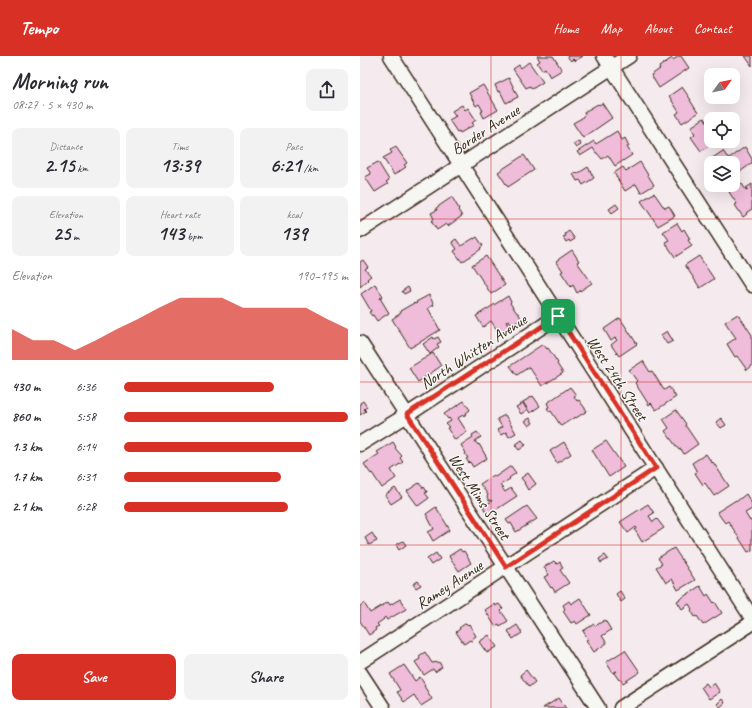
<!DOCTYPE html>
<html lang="en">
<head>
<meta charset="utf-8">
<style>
  :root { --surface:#fff; --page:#f2f2f3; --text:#2b2b33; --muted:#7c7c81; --accent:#d93025 }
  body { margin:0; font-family:Caveat,sans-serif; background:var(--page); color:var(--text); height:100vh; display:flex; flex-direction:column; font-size:15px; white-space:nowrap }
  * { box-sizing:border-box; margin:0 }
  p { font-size:13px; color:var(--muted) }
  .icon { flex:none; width:22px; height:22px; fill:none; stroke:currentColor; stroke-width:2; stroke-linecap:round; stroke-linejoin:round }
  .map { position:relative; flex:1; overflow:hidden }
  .drawer { display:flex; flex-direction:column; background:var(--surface); width:360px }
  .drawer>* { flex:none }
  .needle { width:26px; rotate:57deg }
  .tools { position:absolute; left:344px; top:12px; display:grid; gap:8px }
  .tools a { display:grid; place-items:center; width:36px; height:36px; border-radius:8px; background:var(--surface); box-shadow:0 4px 16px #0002; font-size:20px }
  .pin { position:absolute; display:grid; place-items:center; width:34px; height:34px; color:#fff; margin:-17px; border-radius:8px; box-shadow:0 2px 6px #0006 }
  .round { display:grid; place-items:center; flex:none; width:42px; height:42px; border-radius:8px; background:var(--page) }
  .summary { display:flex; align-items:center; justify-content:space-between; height:68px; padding:0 12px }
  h1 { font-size:22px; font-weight:600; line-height:30px }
  .figures { display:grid; grid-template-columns:repeat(3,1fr); gap:6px; height:68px; padding:4px 12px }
  .figures div { display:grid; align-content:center; border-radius:8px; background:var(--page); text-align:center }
  .figures b { font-size:20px; font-weight:600 }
  .figures small { font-size:11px; font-weight:400 }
  .figures p { font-size:11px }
  .chart { height:112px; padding:8px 12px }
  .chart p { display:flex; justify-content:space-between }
  .chart svg { width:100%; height:72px; margin-top:4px; fill:var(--accent); opacity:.7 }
  .primary-button { display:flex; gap:8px; margin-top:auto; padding:8px 12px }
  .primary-button a { flex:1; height:46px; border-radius:8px; background:var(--accent); color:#fff; font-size:16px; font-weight:600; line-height:46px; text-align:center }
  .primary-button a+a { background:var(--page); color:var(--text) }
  ul { padding:0 12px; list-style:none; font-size:13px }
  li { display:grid; grid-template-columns:64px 48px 1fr; align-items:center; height:30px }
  li i { height:10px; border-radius:5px; background:var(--accent) }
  header { display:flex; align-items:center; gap:24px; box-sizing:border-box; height:56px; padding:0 20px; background:var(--accent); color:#fff }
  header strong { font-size:19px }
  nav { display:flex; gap:22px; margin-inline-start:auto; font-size:14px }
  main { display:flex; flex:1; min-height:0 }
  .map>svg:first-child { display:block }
  .building { fill:#efbcda; stroke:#3b2a1e }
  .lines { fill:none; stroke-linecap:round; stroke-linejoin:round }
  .minor-casing { stroke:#3b2a1e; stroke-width:17 }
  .minor { stroke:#f6f6f2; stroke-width:14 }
  .route-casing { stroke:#fff; stroke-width:8 }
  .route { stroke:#d93025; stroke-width:5 }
  .grid { fill:none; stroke:#d62828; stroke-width:1; stroke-opacity:0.55 }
  .labels { text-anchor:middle; stroke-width:3; stroke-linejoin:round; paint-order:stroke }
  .street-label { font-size:16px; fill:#3b2a1e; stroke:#f6f6f2 }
</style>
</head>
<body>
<header>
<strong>Tempo</strong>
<nav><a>Home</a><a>Map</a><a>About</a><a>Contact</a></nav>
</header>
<main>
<section class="drawer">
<div class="summary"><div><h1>Morning run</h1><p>08:27 · 5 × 430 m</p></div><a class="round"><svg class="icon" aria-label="share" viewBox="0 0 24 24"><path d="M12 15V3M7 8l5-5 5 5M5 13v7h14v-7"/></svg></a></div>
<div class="figures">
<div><p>Distance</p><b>2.15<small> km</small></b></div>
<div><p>Time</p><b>13:39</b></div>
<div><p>Pace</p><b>6:21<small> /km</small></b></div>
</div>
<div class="figures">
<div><p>Elevation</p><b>25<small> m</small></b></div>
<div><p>Heart rate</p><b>143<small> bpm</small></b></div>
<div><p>kcal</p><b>139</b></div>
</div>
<div class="chart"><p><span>Elevation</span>190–195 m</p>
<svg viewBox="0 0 160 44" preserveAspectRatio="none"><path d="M0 44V25L10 32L20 32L30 38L40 32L50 25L60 19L70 12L80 6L90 6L100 6L110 12L120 12L130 12L140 12L150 19L160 25V44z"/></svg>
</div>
<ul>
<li><b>430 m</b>6:36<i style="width:67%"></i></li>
<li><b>860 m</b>5:58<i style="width:100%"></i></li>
<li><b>1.3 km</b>6:14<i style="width:84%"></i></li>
<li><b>1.7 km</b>6:31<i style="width:70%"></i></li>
<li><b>2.1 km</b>6:28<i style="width:73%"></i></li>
</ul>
<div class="primary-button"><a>Save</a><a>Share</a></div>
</section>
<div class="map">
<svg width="392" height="652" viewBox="0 0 392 652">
  <rect width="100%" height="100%" fill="#f5eaed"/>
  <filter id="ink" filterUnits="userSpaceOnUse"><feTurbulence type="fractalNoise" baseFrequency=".025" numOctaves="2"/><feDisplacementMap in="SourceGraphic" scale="8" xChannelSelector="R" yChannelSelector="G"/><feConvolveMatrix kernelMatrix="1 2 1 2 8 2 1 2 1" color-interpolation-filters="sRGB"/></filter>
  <g filter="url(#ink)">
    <g class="building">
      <polygon points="177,0 193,0 202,14 190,21 185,12 182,14 177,7 180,5"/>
      <polygon points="207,0 223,0 215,5 213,3 211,5"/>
      <polygon points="319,0 321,0 329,12 299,32 291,19 300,13 299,11 312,2 313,4"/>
      <polygon points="385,0 392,0 392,10"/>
      <polygon points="169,6 183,26 172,33 170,30 166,32 153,13 159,9 161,12"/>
      <polygon points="149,22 158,41 146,47 140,35 138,36 135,29"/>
      <polygon points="123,29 138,54 124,62 121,56 123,55 119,48 116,50 109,37"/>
      <polygon points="322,31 331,44 330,44 338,57 322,67 316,58 319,56 309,40"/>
      <polygon points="242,47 252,62 223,82 213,67 222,62 222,61 225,58 224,56 238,48 239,49"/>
      <polygon points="102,49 105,54 108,52 116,64 112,67 114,69 100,77 99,75 97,76 89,64 96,60 92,55"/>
      <polygon points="344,62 351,73 351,85 357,85 341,95 331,81 335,78 331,71"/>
      <polygon points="257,75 262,84 265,82 269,90 267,91 272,99 255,110 248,99 242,103 237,97 236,97 233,92 220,100 217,96 234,85 236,88"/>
      <polygon points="219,85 221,89 216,92 213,88"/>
      <polygon points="36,91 47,107 44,109 46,111 34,119 23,102 32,97 30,94"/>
      <polygon points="385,91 392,103 392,107 373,121 373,107 351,107 351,109 348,105 363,95 367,101 368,101 369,102"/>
      <polygon points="164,99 174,114 148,131 138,116"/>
      <polygon points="18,106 29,124 26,126 28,128 15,136 5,121 11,118 7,112"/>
      <polygon points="280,106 294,129 281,137 276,128 265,135 254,117 263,111 266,115"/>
      <polygon points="228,111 234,122 223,129 220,124 217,125 213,118 216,116 217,118"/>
      <polygon points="382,128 386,134 388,133 386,132 392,128 392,153 386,157 387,158 383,161 375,149 377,148 369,136"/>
      <polygon points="294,137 303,150 304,150 305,152 309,150 315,160 298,170 281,145"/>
      <polygon points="92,141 99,153 98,154 102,160 88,170 86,168 77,174 71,165 74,163 71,157 77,154 76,152"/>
      <polygon points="256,148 259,152 252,157 249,153"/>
      <polygon points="317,167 322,175 324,173 330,183 328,184 332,190 315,201 305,186 309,184 303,176"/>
      <polygon points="209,175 215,183 210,186 209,184 206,186 203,181 206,180 205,178"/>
      <polygon points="117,181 123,190 120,192 121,193 102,206 94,195 97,193 92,186 96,183 101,190 114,182 114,183"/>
      <polygon points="212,194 219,205 217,206 232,227 217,237 213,229 211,231 201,216 203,215 196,205"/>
      <polygon points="126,200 145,229 131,238 112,209"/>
      <polygon points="339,200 354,223 340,232 325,209"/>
      <polygon points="3,204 8,211 5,213 11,220 7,223 8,224 0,231 0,206"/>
      <polygon points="15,228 23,240 20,242 29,257 17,265 13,259 12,260 9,256 11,255 1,238"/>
      <polygon points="48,231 50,235 44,238 42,235"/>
      <polygon points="69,239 74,249 68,252 80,274 50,292 32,263 41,257 40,255 54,247 55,248 57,247 56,246"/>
      <polygon points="148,240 151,246 150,247 157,257 158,257 162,263 152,269 149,264 146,266 149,271 139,277 131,265 123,271 116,260"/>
      <polygon points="378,258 392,279 392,310 387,314 377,300 375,301 367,288 376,282 365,266"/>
      <polygon points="260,262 277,288 259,300 251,289 257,284 255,282 251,285 244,273"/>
      <polygon points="307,275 313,285 307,288 301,279"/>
      <polygon points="73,281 74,283 78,281 81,286 77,288 79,291 70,298 63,288"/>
      <polygon points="183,288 187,293 188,292 198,307 197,308 203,317 182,330 169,311 157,319 150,310"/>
      <polygon points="73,297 81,310 58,326 49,312"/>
      <polygon points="283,305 290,316 292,315 304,334 309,331 316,341 296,354 291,347 289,349 275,327 277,325 269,314"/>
      <polygon points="210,331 216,339 214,340 217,345 219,344 227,355 216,362 215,361 201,370 191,355 190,356 187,352 189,351 187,347"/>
      <polygon points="173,340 180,350 170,357 163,346"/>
      <polygon points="3,345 7,351 4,353 6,355 0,359 0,347"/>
      <polygon points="104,345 110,354 106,357 107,358 103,360 103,359 98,362 107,376 95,384 87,372 89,371 86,368 91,365 89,362 88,363 84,358"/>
      <polygon points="163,347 167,354 161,358 156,351"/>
      <polygon points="316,354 326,368 325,369 338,388 324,398 321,393 319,394 305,375 309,372 303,363"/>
      <polygon points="145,359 156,377 149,381 146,376 141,379 137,374 142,371 137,363"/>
      <polygon points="170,362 173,367 169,370 165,365"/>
      <polygon points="361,362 366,369 361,372 356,366"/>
      <polygon points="117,376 121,381 115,385 118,389 119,388 127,402 113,411 110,406 109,407 106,403 108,402 105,398 106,397 101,389 113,381 112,379"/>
      <polygon points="162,384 166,389 159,394 155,389"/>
      <polygon points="246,385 264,411 249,421 232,394"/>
      <polygon points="33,386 36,391 35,392 42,400 40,402 43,406 31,414 36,422 22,432 12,417 11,418 4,408 19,398 17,396"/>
      <polygon points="204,386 211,398 197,407 190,395"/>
      <polygon points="346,398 352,407 353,406 369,430 354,440 345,427 343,429 335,417 337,416 332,407"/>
      <polygon points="151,410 156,417 149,422 150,423 140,429 145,436 151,432 157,440 128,459 123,451 132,445 131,444 129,445 127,441 128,439 120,428 134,419 135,421"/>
      <polygon points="168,417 176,428 168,434 164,427 165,427 161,422"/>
      <polygon points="59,427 63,432 64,431 67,436 65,437 69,442 58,450 47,435"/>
      <polygon points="35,432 42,441 31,448 25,439"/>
      <polygon points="386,438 392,448 392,453 385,457 390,465 392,464 392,494 388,496 368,465 365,467 357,456 376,444 377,445"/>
      <polygon points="288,448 294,457 289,460 293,466 297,463 304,472 282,486 275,474 277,473 276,471 268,477 260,466"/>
      <polygon points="167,450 177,463 156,476 151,467 149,468 146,464"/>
      <polygon points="76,451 90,474 73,485 68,476 74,473 66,458"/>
      <polygon points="12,477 17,485 9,489 5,482"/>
      <polygon points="43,485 46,489 39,494 36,489"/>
      <polygon points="314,492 335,524 318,534 312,523 306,527 296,511 302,508 298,502"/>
      <polygon points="100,493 102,496 104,495 111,507 99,515 93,506 92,506 89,500"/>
      <polygon points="76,497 80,503 71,509 67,503"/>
      <polygon points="245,499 248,503 241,507 239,503"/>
      <polygon points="194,505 197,508 200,506 203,512 200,514 209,527 195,536 192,531 191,532 184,521 189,519 184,511"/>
      <polygon points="58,525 61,529 56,532 53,528"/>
      <polygon points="340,530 346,540 348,538 354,547 355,546 362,557 343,569 337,560 335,561 331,554 332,553 329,548 322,553 317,545"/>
      <polygon points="260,535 265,543 261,546 256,538"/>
      <polygon points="220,542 231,559 217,568 215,565 211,567 203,555 205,553 203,549 209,545 211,548"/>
      <polygon points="40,543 46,553 27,564 25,561 23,563 24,563 17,568 19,570 15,572 16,574 9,579 0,565 0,550 4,547 10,557 28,546 30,549"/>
      <polygon points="134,548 135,550 139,548 143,553 141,555 148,565 140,570 139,568 135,570 125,554"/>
      <polygon points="245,564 251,574 242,580 247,587 234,596 226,584 228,583 223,575 234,568 235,570"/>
      <polygon points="106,567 108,569 109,568 116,580 112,583 113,584 111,585 110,584 104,588 96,576 100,573 99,572"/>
      <polygon points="157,569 162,577 153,583 148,575"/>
      <polygon points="129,579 137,591 127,597 119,586"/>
      <polygon points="265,594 280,616 263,627 260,623 259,624 254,617 257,615 253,617 246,606"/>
      <polygon points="65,596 72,607 79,606 82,611 75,616 73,613 64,619 55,606 60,603 59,600"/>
      <polygon points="44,609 55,625 60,621 65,629 64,630 72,643 61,650 54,639 44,646 37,636 40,634 30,618"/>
      <polygon points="166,614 175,626 169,631 160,619"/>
      <polygon points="346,627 349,631 354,627 360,636 349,643 341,631"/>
      <polygon points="199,642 206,652 183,652"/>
      <polygon points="362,643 365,647 360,651 357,648"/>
    </g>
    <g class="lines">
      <defs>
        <g id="minor">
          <polyline points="31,0 392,562"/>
          <polyline points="244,0 392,229"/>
          <polyline points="0,175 269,0"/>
          <polyline points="0,287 238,652"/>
          <polyline points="0,388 47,359 198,260"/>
          <polyline points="0,606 296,412"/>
          <polyline points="0,617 23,652"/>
          <polyline points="261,652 392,567"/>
        </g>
      </defs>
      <use href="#minor" class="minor-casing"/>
      <use href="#minor" class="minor"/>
    </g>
  </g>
  <g class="lines" filter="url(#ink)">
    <defs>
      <polygon id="route" points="198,260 296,412 146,511 47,358"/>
    </defs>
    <use href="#route" class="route-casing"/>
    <use href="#route" class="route"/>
  </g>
  <path class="grid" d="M131,0V652M261,0V652M0,163H392M0,326H392M0,489H392"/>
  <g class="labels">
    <g class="street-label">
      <text transform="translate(125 73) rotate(-33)" y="6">Border Avenue</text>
      <text transform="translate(113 295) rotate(-33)" y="6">North Whitten Avenue</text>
      <text transform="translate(258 322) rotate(57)" y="6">West 24th Street</text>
      <text transform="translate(120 440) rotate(57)" y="6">West Mims Street</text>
      <text transform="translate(89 528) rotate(-33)" y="6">Ramey Avenue</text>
    </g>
  </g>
</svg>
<div class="tools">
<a><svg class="needle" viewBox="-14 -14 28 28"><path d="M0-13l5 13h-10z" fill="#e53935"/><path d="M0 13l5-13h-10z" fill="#7c7c81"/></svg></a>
<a><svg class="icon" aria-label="locate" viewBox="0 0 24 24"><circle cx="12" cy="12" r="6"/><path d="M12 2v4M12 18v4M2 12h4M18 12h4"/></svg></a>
<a><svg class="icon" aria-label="layers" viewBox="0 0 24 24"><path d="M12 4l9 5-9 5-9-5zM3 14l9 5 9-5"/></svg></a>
</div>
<div class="pin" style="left:198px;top:260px;background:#1e9e55"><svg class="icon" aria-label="arrive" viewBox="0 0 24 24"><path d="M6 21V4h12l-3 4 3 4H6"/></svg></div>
</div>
</main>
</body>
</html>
